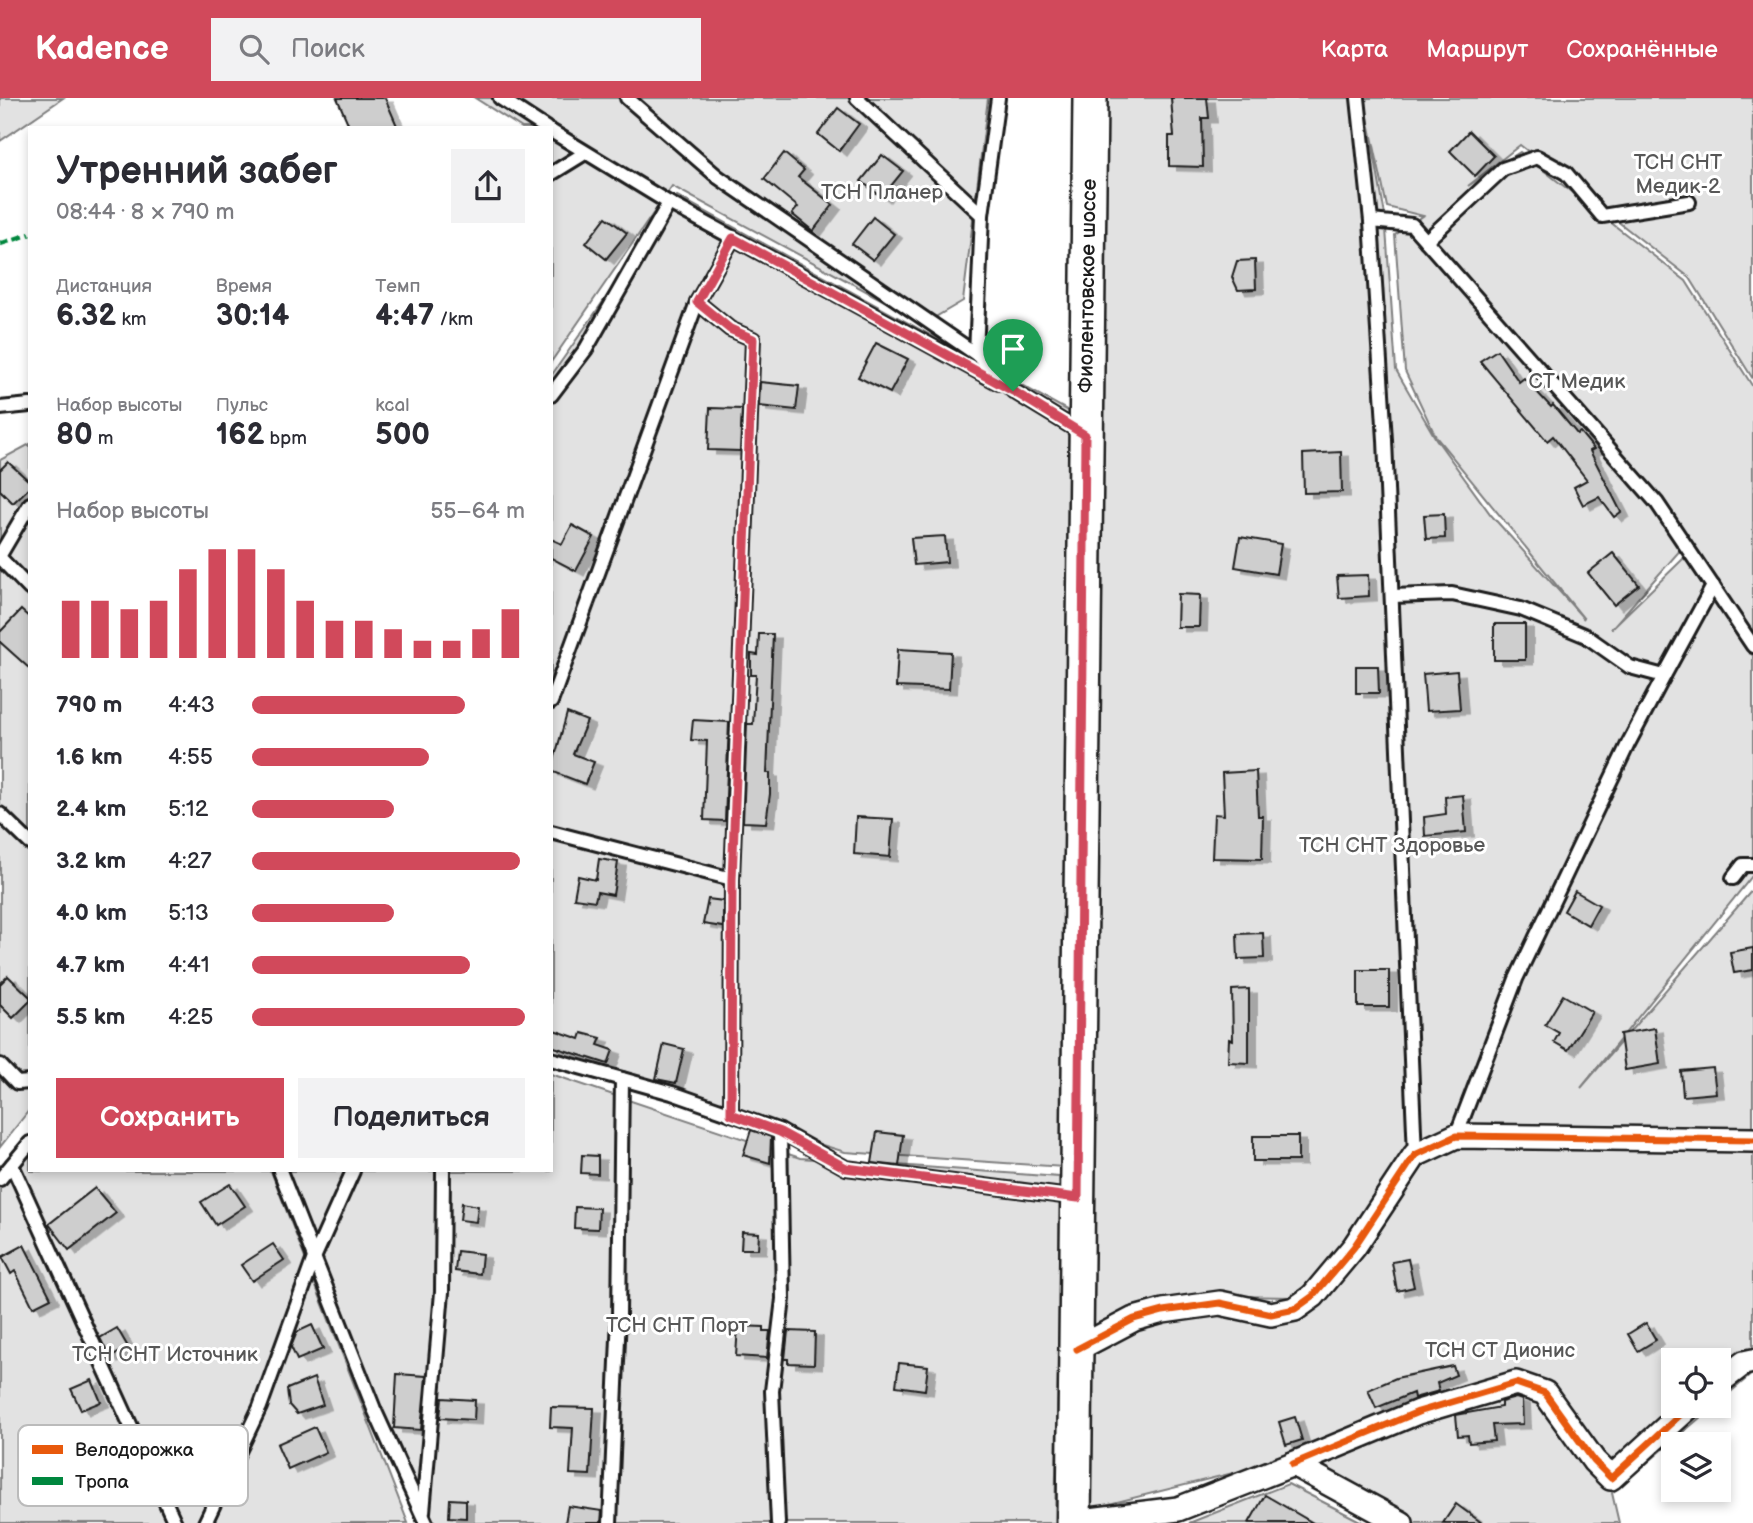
<!DOCTYPE html>
<html lang="ru">
<head>
<meta charset="utf-8">
<style>
  :root { --surface:#fff; --page:#f2f2f3; --text:#2b2b33; --muted:#7c7c81; --accent:#d1495b }
  body { margin:0; font-family:"Balsamiq Sans",sans-serif; background:var(--page); color:var(--text); height:100vh; display:flex; flex-direction:column; font-size:26px; white-space:nowrap }
  * { box-sizing:border-box; margin:0 }
  p { font-size:23px; color:var(--muted) }
  .icon { flex:none; width:38px; height:38px; fill:none; stroke:currentColor; stroke-width:2; stroke-linecap:round; stroke-linejoin:round }
  .map { position:relative; flex:1; overflow:hidden }
  .sheet { position:absolute; left:28px; top:28px; width:525px; height:1046px; display:flex; flex-direction:column; background:var(--surface); border-radius:0px; box-shadow:0 4px 10px #0003 }
  .sheet>* { flex:none }
  .controls { position:absolute; left:1661px; top:1250px; display:grid; gap:14px }
  .controls a { display:grid; place-items:center; width:70px; height:70px; border-radius:0px; background:var(--surface); box-shadow:0 4px 10px #0003; font-size:35px }
  .pin { position:absolute; display:grid; place-items:center; width:60px; height:60px; color:#fff; margin:-72px -30px; border-radius:50% 50% 50% 0; rotate:-45deg; box-shadow:0 0 7px #0007 }
  .pin .icon { rotate:45deg }
  .round { display:grid; place-items:center; flex:none; width:74px; height:74px; border-radius:0px; background:var(--page) }
  .overview { display:flex; align-items:center; justify-content:space-between; height:119px; padding:0 28px }
  h1 { font-size:38px; font-weight:700; line-height:52px }
  .metrics { display:grid; grid-template-columns:repeat(3,1fr); gap:10px; height:119px; padding:7px 28px }
  .metrics div { display:grid; align-content:center }
  .metrics b { font-size:30px; font-weight:700 }
  .metrics small { font-size:19px; font-weight:400 }
  .metrics p { font-size:19px }
  .chart { height:196px; padding:14px 28px }
  .chart p { display:flex; justify-content:space-between }
  .chart svg { width:100%; height:126px; margin-top:7px; stroke:var(--accent); stroke-width:6 }
  .primary-button { display:flex; gap:14px; margin-top:auto; padding:14px 28px }
  .primary-button a { flex:1; height:80px; border-radius:0px; background:var(--accent); color:#fff; font-size:28px; font-weight:700; line-height:80px; text-align:center }
  .primary-button a+a { background:var(--page); color:var(--text) }
  ul { padding:0 28px; list-style:none; font-size:23px }
  li { display:grid; grid-template-columns:112px 84px 1fr; align-items:center; height:52px }
  li i { height:18px; border-radius:9px; background:var(--accent) }
  header { display:flex; align-items:center; gap:42px; box-sizing:border-box; height:98px; padding:0 35px; background:var(--accent); color:#fff }
  header strong { font-size:33px }
  nav { display:flex; gap:38px; margin-inline-start:auto; font-size:24px }
  .search { width:490px; height:63px; background:var(--page); display:flex; align-items:center; gap:18px; box-sizing:border-box; padding:0 24px; border-radius:0px; color:var(--muted); font-size:26px }
  .map>svg:first-child { display:block }
  .green { fill:#e2e2e2; stroke:#7f7f7f; stroke-width:2; fill-rule:evenodd }
  .building { fill:#cecece; stroke:#1c1c1c; stroke-width:2; filter:url(#shadow) }
  .lines { fill:none; stroke-linecap:round; stroke-linejoin:round }
  .service-casing { stroke:#1c1c1c; stroke-width:18 }
  .minor-casing { stroke:#1c1c1c; stroke-width:28 }
  .secondary-casing { stroke:#1c1c1c; stroke-width:38 }
  .service { stroke:#fff; stroke-width:12 }
  .minor { stroke:#fff; stroke-width:23 }
  .secondary { stroke:#fff; stroke-width:33 }
  .quiet { stroke:#00873e; stroke-width:5; stroke-dasharray:10 5; stroke-linecap:butt }
  .cycleway-casing { stroke:#fff; stroke-width:11 }
  .cycleway { stroke:#e8590c; stroke-width:7 }
  .route-casing { stroke:#fff; stroke-width:14 }
  .route { stroke:#d1495b; stroke-width:9 }
  .labels { text-anchor:middle; stroke-width:6; stroke-linejoin:round; paint-order:stroke }
  .park-label { font-size:21px; fill:#575757; stroke:#fff }
  .street-label { font-size:21px; fill:#1c1c1c; stroke:#fff }
  .key { fill:#fff; stroke:#bbb; stroke-width:2 }
  .key-label { font-size:19px; fill:#1c1c1c }
</style>
</head>
<body>
<header>
<strong>Kadence</strong>
<div class="search"><svg class="icon" aria-label="search" viewBox="0 0 24 24"><circle cx="10" cy="10" r="6"/><path d="M15 15l6 6"/></svg>Поиск</div>
<nav><a>Карта</a><a>Маршрут</a><a>Сохранённые</a></nav>
</header>
<div class="map">
<svg width="1753" height="1425" viewBox="0 0 1753 1425">
  <defs>
    <filter id="shadow"><feDropShadow dx="8" dy="4.5" stdDeviation="0" flood-color="#0004"/></filter>
  </defs>
  <rect width="100%" height="100%" fill="#fff"/>
  <filter id="ink" filterUnits="userSpaceOnUse"><feTurbulence type="fractalNoise" baseFrequency=".0143" numOctaves="2"/><feDisplacementMap in="SourceGraphic" scale="14" xChannelSelector="R" yChannelSelector="G"/><feConvolveMatrix kernelMatrix="1 2 1 2 8 2 1 2 1" color-interpolation-filters="sRGB"/></filter>
  <g filter="url(#ink)">
    <g class="green">
      <polygon points="0,0 63,0 0,43"/>
      <polygon points="475,0 988,0 963,203 925,225 672,88 551,264 551,30 522,30"/>
      <path d="M1099,0H1753V281L1690,180L1520,47L1468,88L1520,54L1686,183L1753,289V545L1682,450L1611,531L1685,459L1753,558V777L1581,990L1753,791V1275L1719,1304L1718,1262H1673V1307H1715L1612,1395L1619,1425H1415L1285,1362L1085,1412L1089,1252L1154,1216L1311,1214L1425,1063L1459,1046L1526,1027L1437,1035L1406,1057L1332,1161L1293,1199L1224,1198L1161,1204L1086,1243L1099,804ZM1366,10L1387,109L1423,118L1395,137L1405,273L1436,339L1584,521L1491,417L1436,341L1396,272L1385,117Z"/>
      <polygon points="677,98 1076,317 1064,1069 845,1054 551,964 551,278"/>
      <polygon points="30,346 30,1011 0,1049 0,362"/>
      <polygon points="551,976 800,1060 1059,1079 1061,1128 1055,1425 417,1425 285,1073 551,1073"/>
      <polygon points="30,1040 30,1073 271,1073 408,1425 0,1425 0,1077"/>
      <polygon points="1288,1386 1364,1425 1189,1425"/>
    </g>
    <g class="building">
      <polygon points="337,0 385,0 398,30 350,30"/>
      <polygon points="1171,0 1207,0 1209,20 1202,20 1203,69 1169,68 1169,38 1174,38"/>
      <polygon points="838,10 859,26 839,53 818,36"/>
      <polygon points="1469,33 1494,58 1475,78 1450,53"/>
      <polygon points="784,55 804,72 798,79 833,107 813,133 792,116 798,109 764,81"/>
      <polygon points="882,57 903,73 882,99 861,83"/>
      <polygon points="606,119 627,135 606,161 586,145"/>
      <polygon points="873,119 894,136 873,162 852,146"/>
      <polygon points="1255,162 1256,191 1238,192 1232,179 1237,163"/>
      <polygon points="876,245 908,261 890,295 858,279"/>
      <polygon points="1497,252 1519,284 1524,280 1551,309 1553,307 1577,336 1580,334 1594,351 1590,353 1621,414 1614,419 1599,399 1583,407 1574,389 1587,382 1553,338 1547,343 1480,263"/>
      <polygon points="760,284 799,288 796,312 759,308"/>
      <polygon points="710,310 742,311 740,353 708,352"/>
      <polygon points="1341,354 1342,394 1304,395 1303,356"/>
      <polygon points="8,364 30,384 30,389 13,405 0,392 0,372"/>
      <polygon points="1444,416 1445,440 1426,441 1424,417"/>
      <polygon points="572,427 594,439 576,473 551,460 551,441 562,446"/>
      <polygon points="945,438 947,464 914,467 911,440"/>
      <polygon points="1240,439 1281,446 1276,476 1235,469"/>
      <polygon points="1613,455 1639,487 1614,507 1588,475"/>
      <polygon points="1368,477 1369,498 1339,500 1337,478"/>
      <polygon points="1178,496 1200,497 1199,529 1177,529"/>
      <polygon points="21,512 30,520 30,571 0,544 0,534"/>
      <rect x="1494" y="526" width="31" height="36"/>
      <polygon points="759,536 773,536 767,675 770,675 770,696 766,725 743,724 747,626 753,626 756,577 751,577 751,556 758,557"/>
      <polygon points="898,551 951,554 949,591 896,589"/>
      <polygon points="1356,568 1378,568 1379,595 1356,595"/>
      <polygon points="1457,573 1460,611 1426,613 1423,576"/>
      <polygon points="567,615 587,623 573,656 594,664 585,686 551,673"/>
      <polygon points="693,622 729,624 725,723 704,722 707,643 691,642"/>
      <polygon points="1256,673 1258,718 1263,718 1262,761 1212,760 1214,716 1224,717 1222,675"/>
      <polygon points="1463,697 1466,734 1425,738 1424,719 1446,716 1445,699"/>
      <polygon points="856,719 893,721 890,759 854,756"/>
      <polygon points="599,761 618,764 613,797 597,794 595,803 574,800 578,778 596,782"/>
      <polygon points="1575,793 1599,807 1588,827 1564,813"/>
      <polygon points="708,801 723,803 723,829 703,826"/>
      <polygon points="1263,835 1264,860 1238,861 1237,836"/>
      <polygon points="1753,850 1753,872 1734,875 1730,854"/>
      <rect x="1358" y="872" width="31" height="37"/>
      <polygon points="8,878 30,899 30,903 13,920 0,907 0,886"/>
      <polygon points="1249,891 1249,965 1228,964 1229,941 1233,942 1232,892"/>
      <polygon points="1563,897 1592,914 1568,952 1554,944 1559,935 1545,927"/>
      <polygon points="1655,930 1660,966 1625,972 1620,936"/>
      <polygon points="551,931 580,941 582,935 601,940 598,947 613,952 608,966 551,948"/>
      <polygon points="664,946 684,951 676,985 656,981"/>
      <polygon points="1713,970 1716,995 1683,998 1681,973"/>
      <polygon points="751,1032 771,1039 770,1065 743,1057"/>
      <polygon points="877,1034 903,1037 899,1068 872,1065"/>
      <rect x="1253" y="1038" width="45" height="25"/>
      <polygon points="582,1057 598,1058 598,1076 581,1075"/>
      <polygon points="230,1086 245,1108 216,1127 201,1104"/>
      <polygon points="95,1090 116,1115 69,1152 49,1126"/>
      <polygon points="462,1105 478,1108 476,1124 460,1122"/>
      <polygon points="575,1109 599,1110 598,1131 574,1130"/>
      <polygon points="742,1134 759,1135 758,1151 741,1151"/>
      <polygon points="273,1146 284,1162 252,1183 241,1167"/>
      <polygon points="24,1147 51,1200 33,1209 15,1173 11,1176 2,1159"/>
      <polygon points="457,1153 482,1156 480,1176 455,1173"/>
      <polygon points="1408,1161 1414,1189 1397,1193 1392,1164"/>
      <polygon points="1646,1225 1656,1242 1638,1253 1628,1236"/>
      <polygon points="312,1227 323,1251 297,1262 291,1249 297,1234"/>
      <polygon points="738,1228 764,1229 764,1233 770,1233 767,1260 736,1258"/>
      <polygon points="117,1230 128,1249 110,1260 100,1240"/>
      <polygon points="788,1233 815,1234 814,1266 788,1265 788,1261 785,1261"/>
      <polygon points="899,1265 928,1268 925,1292 896,1288"/>
      <polygon points="1453,1268 1456,1277 1437,1285 1439,1293 1414,1300 1413,1295 1376,1310 1368,1292 1396,1280"/>
      <polygon points="397,1276 426,1278 421,1332 394,1330"/>
      <polygon points="314,1280 323,1307 297,1316 289,1307 287,1291"/>
      <polygon points="92,1282 101,1304 81,1312 71,1291"/>
      <polygon points="442,1300 475,1302 474,1322 440,1320"/>
      <polygon points="1516,1300 1522,1302 1523,1326 1492,1327 1494,1343 1469,1345 1468,1337 1458,1338 1456,1317 1501,1309 1501,1304"/>
      <polygon points="551,1309 594,1310 590,1377 570,1376 573,1330 550,1329"/>
      <polygon points="1295,1319 1302,1342 1286,1347 1279,1324"/>
      <polygon points="315,1329 326,1354 288,1371 277,1346"/>
      <polygon points="1265,1397 1313,1425 1249,1425"/>
      <polygon points="450,1401 466,1402 466,1420 449,1419"/>
      <polygon points="1456,1406 1482,1425 1443,1425"/>
      <polygon points="568,1408 602,1413 601,1425 565,1425"/>
    </g>
    <g class="lines">
      <defs>
        <g id="service">
          <polyline points="500,0 546,30"/>
          <polyline points="627,0 718,79 976,256 1013,293 1082,335"/>
          <polyline points="857,0 982,117"/>
          <polyline points="1358,0 1371,123 1385,342 1415,1057"/>
          <polyline points="551,33 669,105 999,285"/>
          <polyline points="551,76 585,55"/>
          <polyline points="1371,123 1412,127 1657,405 1753,548"/>
          <polyline points="1426,143 1503,71 1537,59 1566,75 1602,118 1689,104"/>
          <polyline points="697,204 730,231 753,241 732,781 731,1016"/>
          <polyline points="976,256 982,117 998,0"/>
          <polyline points="551,297 586,251 669,105"/>
          <polyline points="0,310 30,307"/>
          <polyline points="0,457 30,406"/>
          <polyline points="0,460 30,491"/>
          <polyline points="1392,498 1452,496 1521,511 1586,538 1630,569 1664,578 1628,646 1516,881 1456,1038"/>
          <polyline points="1664,578 1713,488"/>
          <polyline points="551,604 697,204 733,140"/>
          <polyline points="0,716 30,745"/>
          <polyline points="551,734 732,781"/>
          <polyline points="1733,780 1743,767 1753,767"/>
          <polyline points="551,961 672,995 780,1033 846,1070 1078,1100"/>
          <polyline points="0,967 17,985 30,984"/>
          <polyline points="12,1067 175,1425"/>
          <polyline points="280,1073 374,1311 426,1425"/>
          <polyline points="0,1081 30,1045"/>
          <polyline points="423,1414 442,1194 443,1073"/>
          <polyline points="205,1425 260,1309 314,1160 353,1073"/>
          <polyline points="610,1425 619,1217 622,981"/>
          <polyline points="778,1425 772,1293 783,1201 780,1033"/>
        </g>
        <g id="minor">
          <polyline points="1077,1251 1134,1221 1163,1213 1220,1205 1271,1216 1295,1211 1313,1198 1354,1149 1415,1057 1456,1038 1753,1042"/>
          <polyline points="1718,1285 1744,1265 1753,1263"/>
          <polyline points="1293,1366 1418,1314 1516,1285 1545,1295 1594,1363 1611,1380 1691,1307"/>
          <polyline points="1074,1424 1178,1411 1293,1366 1401,1425"/>
        </g>
        <polyline id="secondary" points="1074,1425 1090,0"/>
      </defs>
      <use href="#service" class="service-casing"/>
      <use href="#minor" class="minor-casing"/>
      <use href="#secondary" class="secondary-casing"/>
      <use href="#service" class="service"/>
      <use href="#minor" class="minor"/>
      <use href="#secondary" class="secondary"/>
      <polyline class="quiet" points="0,146 30,136"/>
      <defs>
        <g id="cycleway">
          <polyline points="1077,1251 1134,1221 1163,1213 1220,1205 1271,1216 1295,1211 1313,1198 1354,1149 1415,1057 1456,1038 1753,1042"/>
          <polyline points="1293,1366 1418,1314 1516,1285 1545,1295 1594,1363 1611,1380 1691,1307"/>
        </g>
      </defs>
      <use href="#cycleway" class="cycleway-casing"/>
      <use href="#cycleway" class="cycleway"/>
    </g>
  </g>
  <g class="lines" filter="url(#ink)">
    <defs>
      <polygon id="route" points="733,140 1013,293 1085,337 1078,1100 846,1070 780,1034 731,1016 732,782 753,241 730,231 697,204"/>
    </defs>
    <use href="#route" class="route-casing"/>
    <use href="#route" class="route"/>
  </g>
  <g class="labels">
    <g class="park-label">
      <text x="1678" y="71">ТСН СНТ<tspan x="1678" dy="24">Медик-2</tspan></text>
      <text x="882" y="101">ТСН Планер</text>
      <text x="1577" y="290">СТ Медик</text>
      <text x="1392" y="754">ТСН СНТ Здоровье</text>
      <text x="677" y="1234">ТСН СНТ Порт</text>
      <text x="1500" y="1259">ТСН СТ Дионис</text>
      <text x="165" y="1263">ТСН СНТ Источник</text>
    </g>
    <g class="street-label">
      <text transform="translate(1087 188) rotate(-89)" y="7">Фиолентовское шоссе</text>
    </g>
  </g>
  <rect x="18" y="1327" width="230" height="81" rx="10" class="key"/>
  <rect x="32" y="1347" width="31" height="9" fill="#e8590c"/>
  <rect x="32" y="1379" width="31" height="8" fill="#00873e"/>
  <g class="key-label">
    <text x="75" y="1358">Велодорожка</text>
    <text x="75" y="1390">Тропа</text>
  </g>
</svg>
<div class="controls">
<a><svg class="icon" aria-label="locate" viewBox="0 0 24 24"><circle cx="12" cy="12" r="6"/><path d="M12 2v4M12 18v4M2 12h4M18 12h4"/></svg></a>
<a><svg class="icon" aria-label="layers" viewBox="0 0 24 24"><path d="M12 4l9 5-9 5-9-5zM3 14l9 5 9-5"/></svg></a>
</div>
<div class="pin" style="left:1013px;top:293px;background:#1e9e55"><svg class="icon" aria-label="arrive" viewBox="0 0 24 24"><path d="M6 21V4h12l-3 4 3 4H6"/></svg></div>
<section class="sheet">
<div class="overview"><div><h1>Утренний забег</h1><p>08:44 · 8 × 790 m</p></div><a class="round"><svg class="icon" aria-label="share" viewBox="0 0 24 24"><path d="M12 15V3M7 8l5-5 5 5M5 13v7h14v-7"/></svg></a></div>
<div class="metrics">
<div><p>Дистанция</p><b>6.32<small> km</small></b></div>
<div><p>Время</p><b>30:14</b></div>
<div><p>Темп</p><b>4:47<small> /km</small></b></div>
</div>
<div class="metrics">
<div><p>Набор высоты</p><b>80<small> m</small></b></div>
<div><p>Пульс</p><b>162<small> bpm</small></b></div>
<div><p>kcal</p><b>500</b></div>
</div>
<div class="chart"><p><span>Набор высоты</span>55–64 m</p>
<svg viewBox="0 0 160 44" preserveAspectRatio="none"><path d="M5 44V24M15 44V24M25 44V27M35 44V24M45 44V13M55 44V6M65 44V6M75 44V13M85 44V24M95 44V31M105 44V31M115 44V34M125 44V38M135 44V38M145 44V34M155 44V27"/></svg>
</div>
<ul>
<li><b>790 m</b>4:43<i style="width:78%"></i></li>
<li><b>1.6 km</b>4:55<i style="width:65%"></i></li>
<li><b>2.4 km</b>5:12<i style="width:52%"></i></li>
<li><b>3.2 km</b>4:27<i style="width:98%"></i></li>
<li><b>4.0 km</b>5:13<i style="width:52%"></i></li>
<li><b>4.7 km</b>4:41<i style="width:80%"></i></li>
<li><b>5.5 km</b>4:25<i style="width:100%"></i></li>
</ul>
<div class="primary-button"><a>Сохранить</a><a>Поделиться</a></div>
</section>
</div>
</body>
</html>
